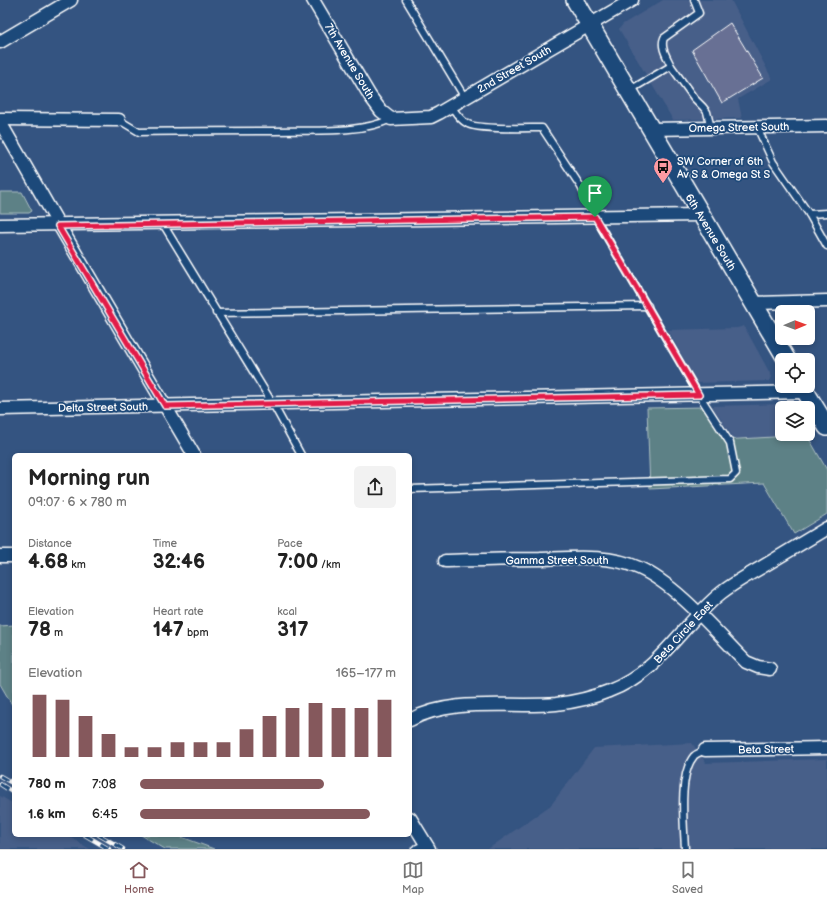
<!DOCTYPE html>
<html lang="en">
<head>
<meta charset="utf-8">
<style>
  :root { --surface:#fff; --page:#f2f2f2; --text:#222; --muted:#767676; --line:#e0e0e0; --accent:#85585c }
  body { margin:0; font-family:"Balsamiq Sans",sans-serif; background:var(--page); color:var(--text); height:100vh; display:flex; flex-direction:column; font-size:15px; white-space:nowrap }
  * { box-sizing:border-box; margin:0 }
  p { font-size:13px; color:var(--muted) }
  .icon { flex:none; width:22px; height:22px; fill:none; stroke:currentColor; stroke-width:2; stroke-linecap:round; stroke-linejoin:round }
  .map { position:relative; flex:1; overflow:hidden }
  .side { position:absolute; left:12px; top:453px; width:400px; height:384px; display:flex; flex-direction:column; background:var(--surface); border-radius:6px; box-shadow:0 2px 6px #0003 }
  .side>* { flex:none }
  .needle { width:26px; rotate:89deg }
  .controls { position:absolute; left:775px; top:305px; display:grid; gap:8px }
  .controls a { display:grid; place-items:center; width:40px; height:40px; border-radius:6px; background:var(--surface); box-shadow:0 2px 6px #0003; font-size:20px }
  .pin { position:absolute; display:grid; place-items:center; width:34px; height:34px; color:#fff; margin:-41px -17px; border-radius:50% 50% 50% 0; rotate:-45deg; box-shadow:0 0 4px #0007 }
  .pin .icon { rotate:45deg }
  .round { display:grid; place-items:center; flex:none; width:42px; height:42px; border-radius:6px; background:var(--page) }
  .headline { display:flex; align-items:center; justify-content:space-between; height:68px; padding:0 16px }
  h1 { font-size:22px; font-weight:700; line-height:30px }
  .figures { display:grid; grid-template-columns:repeat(3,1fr); gap:6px; height:68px; padding:4px 16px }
  .figures div { display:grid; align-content:center }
  .figures b { font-size:20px; font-weight:700 }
  .figures small { font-size:11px; font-weight:400 }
  .figures p { font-size:11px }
  .chart { height:112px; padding:8px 16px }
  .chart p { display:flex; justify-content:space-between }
  .chart svg { width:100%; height:72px; margin-top:4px; stroke:var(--accent); stroke-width:6 }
  ul { padding:0 16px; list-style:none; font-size:13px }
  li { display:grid; grid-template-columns:64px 48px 1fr; align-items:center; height:30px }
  li i { height:10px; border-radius:5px; background:var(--accent) }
  .tabs { display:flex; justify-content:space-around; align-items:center; height:56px; border-top:1px solid var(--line); background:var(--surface); font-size:11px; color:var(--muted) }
  .tabs a { display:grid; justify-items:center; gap:2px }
  .tabs .on { color:var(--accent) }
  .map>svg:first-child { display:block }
  .built { fill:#475f89 }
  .green { fill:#5d8186; stroke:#aec0c2 }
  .building { fill:#677094; stroke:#fff }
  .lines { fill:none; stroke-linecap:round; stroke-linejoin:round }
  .lane-casing { stroke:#fff; stroke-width:9 }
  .street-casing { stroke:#fff; stroke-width:15 }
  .secondary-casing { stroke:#fff; stroke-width:20 }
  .lane { stroke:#1f4a7a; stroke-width:6 }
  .street { stroke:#1f4a7a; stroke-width:12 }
  .secondary { stroke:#1f4a7a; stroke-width:17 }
  .rail-casing { stroke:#fff; stroke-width:4.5 }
  .rail { stroke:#1f4a7a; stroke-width:3; stroke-dasharray:9; stroke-linecap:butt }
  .route-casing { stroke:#fff; stroke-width:8 }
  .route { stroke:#e11d48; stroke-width:5 }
  .labels { text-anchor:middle; stroke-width:3.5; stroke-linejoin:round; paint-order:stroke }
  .street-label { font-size:11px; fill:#fff; stroke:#1f4a7a }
  .poi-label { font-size:11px; fill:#fff; stroke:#1f4a7a; text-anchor:start }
</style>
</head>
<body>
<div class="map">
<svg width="827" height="849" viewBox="0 0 827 849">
  <rect width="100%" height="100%" fill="#345481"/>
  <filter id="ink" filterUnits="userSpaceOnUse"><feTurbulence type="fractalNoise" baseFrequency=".025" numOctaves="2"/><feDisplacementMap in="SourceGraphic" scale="8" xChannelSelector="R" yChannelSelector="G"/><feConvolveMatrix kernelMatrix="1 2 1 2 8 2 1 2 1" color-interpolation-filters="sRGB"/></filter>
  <g filter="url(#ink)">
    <g class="built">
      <polygon points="663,0 731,0 772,79 738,99 742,118 673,120 619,29 623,24"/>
      <polygon points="744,326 772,377 769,381 696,383 668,330 737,328"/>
      <polygon points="788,404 791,408 782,408 782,434 807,434 807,435 735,440 712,406"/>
      <polygon points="692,743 706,763 827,759 827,849 488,849 551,805 594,748"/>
      <polygon points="0,796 14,804 14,835 66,835 90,849 0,849"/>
    </g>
    <g class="green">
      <polygon points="0,192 22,192 32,211 29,213 0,213"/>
      <polygon points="703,407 723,440 807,435 827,470 827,514 794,534 764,483 650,489 647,408"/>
      <polygon points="14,625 14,708 0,684 0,626"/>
      <polygon points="141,835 176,835 214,849 165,849"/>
    </g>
    <polygon class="building" points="730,23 763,78 722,103 692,50"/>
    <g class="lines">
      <defs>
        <g id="lane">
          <polyline points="406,0 465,98"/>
          <polyline points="671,66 694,98 703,107 707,112 711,128"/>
          <path d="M630,90L671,66C667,57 660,47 664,38L699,13L694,0"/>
          <path d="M119,120L139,132C184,131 228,131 273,131C309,130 360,134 391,119"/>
          <polyline points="757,127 773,162 809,214 827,246"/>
          <polyline points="809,214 827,213"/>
          <polyline points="163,224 273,404 301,455"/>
          <polyline points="216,313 648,306"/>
          <path d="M410,489L730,479L736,473L730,443L699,395L595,217L581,187L542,128C526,128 480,130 468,124C460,120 456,113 451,106"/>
          <polyline points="415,849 426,844"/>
          <path d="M685,849C684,825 678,775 694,756C697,753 702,752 705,750"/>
        </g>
        <g id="street">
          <polyline points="313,0 370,96 381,111 391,119 431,117 439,113 632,0"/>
          <polyline points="0,42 71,0"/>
          <polyline points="0,119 119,120"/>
          <polyline points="0,122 59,225 194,455"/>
          <polyline points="651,129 827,126"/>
          <polyline points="0,225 701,215"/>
          <polyline points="753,303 827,301"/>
          <polyline points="0,409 806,392"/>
          <polyline points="0,556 14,556"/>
          <path d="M445,561C477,560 508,559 540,559C572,558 609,554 639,568C677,585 716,632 746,662L758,667L770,669"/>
          <path d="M410,720C452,697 509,708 556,704C574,702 592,698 609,691C660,672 681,625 721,593C734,583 748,575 762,567C784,554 805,541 827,528"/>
          <polyline points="705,750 827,748"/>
          <polyline points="410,818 429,849"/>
        </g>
        <g id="secondary">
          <polyline points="575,0 787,360"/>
          <polyline points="802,386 827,427"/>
        </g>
      </defs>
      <use href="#lane" class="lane-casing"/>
      <use href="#street" class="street-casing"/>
      <use href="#secondary" class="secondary-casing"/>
      <use href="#lane" class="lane"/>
      <use href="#street" class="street"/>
      <use href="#secondary" class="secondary"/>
      <defs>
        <g id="rail">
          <polyline points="0,776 14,784"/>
          <polyline points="0,784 14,793"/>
          <polyline points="85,835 109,849"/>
          <polyline points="99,835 123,849"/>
        </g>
      </defs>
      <use href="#rail" class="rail-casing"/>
      <use href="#rail" class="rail"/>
    </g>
  </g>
  <g class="lines" filter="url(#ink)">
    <defs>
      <polygon id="route" points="595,217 699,395 165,406 58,226"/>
    </defs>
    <use href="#route" class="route-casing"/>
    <use href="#route" class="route"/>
  </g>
  <defs>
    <symbol id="bus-pin" viewBox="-11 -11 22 30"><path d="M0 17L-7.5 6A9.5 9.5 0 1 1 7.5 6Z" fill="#ff9aa2" stroke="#1f4a7a"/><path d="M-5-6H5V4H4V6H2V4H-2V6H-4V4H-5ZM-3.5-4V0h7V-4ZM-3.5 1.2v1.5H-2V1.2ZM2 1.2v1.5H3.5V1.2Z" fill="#111"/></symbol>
  </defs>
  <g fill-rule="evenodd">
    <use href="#bus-pin" x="652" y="156" width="22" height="30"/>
  </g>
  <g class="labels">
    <g class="street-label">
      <text transform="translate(350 61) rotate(59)" y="4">7th Avenue South</text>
      <text transform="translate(514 69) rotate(-30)" y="4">2nd Street South</text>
      <text transform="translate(739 127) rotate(-1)" y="4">Omega Street South</text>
      <text transform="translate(711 232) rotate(59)" y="4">6th Avenue South</text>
      <text transform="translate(103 407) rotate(-1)" y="4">Delta Street South</text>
      <text x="557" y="564">Gamma Street South</text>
      <text transform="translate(683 632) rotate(-47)" y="4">Beta Circle East</text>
      <text transform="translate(766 749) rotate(-1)" y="4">Beta Street</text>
    </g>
    <g class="poi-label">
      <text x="677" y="165">SW Corner of 6th<tspan x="677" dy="13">Av S &amp; Omega St S</tspan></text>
    </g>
  </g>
</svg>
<div class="controls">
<a><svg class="needle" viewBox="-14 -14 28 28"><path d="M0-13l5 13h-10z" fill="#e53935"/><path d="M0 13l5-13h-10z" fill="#767676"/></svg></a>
<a><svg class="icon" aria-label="locate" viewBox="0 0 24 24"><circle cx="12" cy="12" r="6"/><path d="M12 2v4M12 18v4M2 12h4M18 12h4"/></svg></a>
<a><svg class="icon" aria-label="layers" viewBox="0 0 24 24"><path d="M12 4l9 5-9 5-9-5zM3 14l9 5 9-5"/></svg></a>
</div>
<div class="pin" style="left:595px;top:217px;background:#1e9e55"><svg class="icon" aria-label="arrive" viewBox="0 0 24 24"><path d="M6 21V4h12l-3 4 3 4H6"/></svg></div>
<section class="side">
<div class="headline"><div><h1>Morning run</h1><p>09:07 · 6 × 780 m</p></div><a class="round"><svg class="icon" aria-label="share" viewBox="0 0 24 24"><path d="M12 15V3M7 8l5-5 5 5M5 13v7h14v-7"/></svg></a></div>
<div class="figures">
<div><p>Distance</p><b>4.68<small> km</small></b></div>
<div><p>Time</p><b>32:46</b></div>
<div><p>Pace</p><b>7:00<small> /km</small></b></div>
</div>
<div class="figures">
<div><p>Elevation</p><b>78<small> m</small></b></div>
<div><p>Heart rate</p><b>147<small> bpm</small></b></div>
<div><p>kcal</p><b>317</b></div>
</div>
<div class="chart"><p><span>Elevation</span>165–177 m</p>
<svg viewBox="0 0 160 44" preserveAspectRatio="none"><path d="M5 44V6M15 44V9M25 44V19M35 44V30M45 44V38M55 44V38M65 44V35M75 44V35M85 44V35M95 44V27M105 44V19M115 44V14M125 44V11M135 44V14M145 44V14M155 44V9"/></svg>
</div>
<ul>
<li><b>780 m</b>7:08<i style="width:72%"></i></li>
<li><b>1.6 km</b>6:45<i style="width:90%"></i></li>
</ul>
</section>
</div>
<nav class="tabs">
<a class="on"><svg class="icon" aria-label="home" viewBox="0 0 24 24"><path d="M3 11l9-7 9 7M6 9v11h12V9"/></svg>Home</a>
<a><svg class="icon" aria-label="map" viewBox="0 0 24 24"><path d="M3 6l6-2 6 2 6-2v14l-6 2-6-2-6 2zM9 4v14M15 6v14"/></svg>Map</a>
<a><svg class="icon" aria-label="saved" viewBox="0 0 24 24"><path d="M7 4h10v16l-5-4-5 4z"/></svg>Saved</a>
</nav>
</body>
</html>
